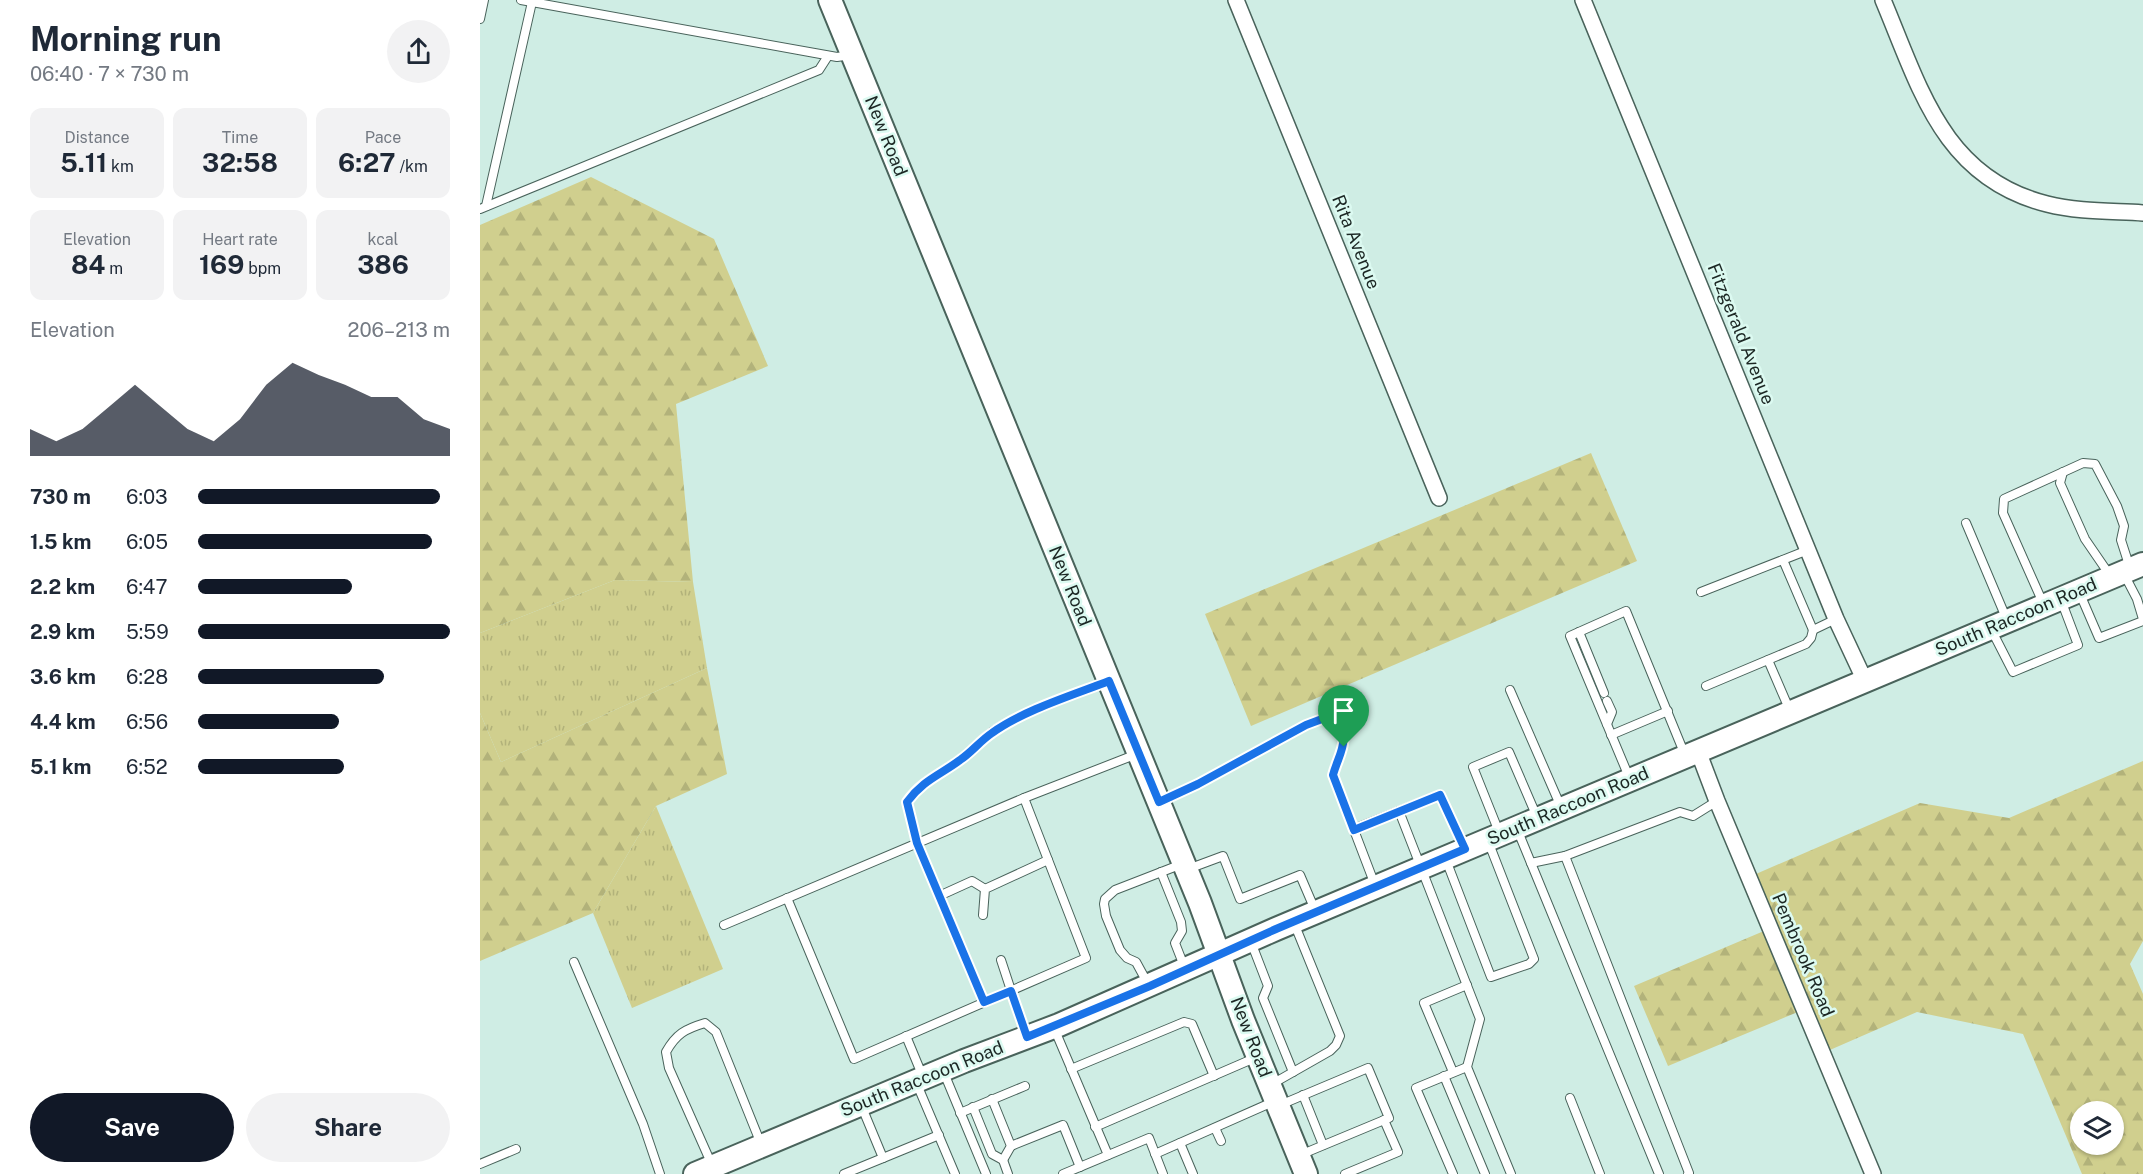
<!DOCTYPE html>
<html lang="en">
<head>
<meta charset="utf-8">
<style>
  :root { --surface:#fff; --page:#f2f2f3; --text:#1f2937; --muted:#747a83; --accent:#111827 }
  body { margin:0; font-family:"Public Sans",sans-serif; background:var(--page); color:var(--text); height:100vh; display:flex; flex-direction:column; font-size:22px; white-space:nowrap }
  * { box-sizing:border-box; margin:0 }
  p { font-size:20px; color:var(--muted) }
  .icon { flex:none; width:33px; height:33px; fill:none; stroke:currentColor; stroke-width:2; stroke-linecap:round; stroke-linejoin:round }
  .map { position:relative; flex:1; overflow:hidden }
  .side { display:flex; flex-direction:column; background:var(--surface); width:480px }
  .side>* { flex:none }
  .fabs { position:absolute; left:1590px; top:1101px; display:grid; gap:12px }
  .fabs a { display:grid; place-items:center; width:54px; height:54px; border-radius:50%; background:var(--surface); box-shadow:0 2px 4px #0004; font-size:30px }
  .pin { position:absolute; display:grid; place-items:center; width:51px; height:51px; color:#fff; margin:-62px -26px; border-radius:50% 50% 50% 0; rotate:-45deg; box-shadow:0 0 6px #0007 }
  .pin .icon { rotate:45deg }
  .round { display:grid; place-items:center; flex:none; width:63px; height:63px; border-radius:32px; background:var(--page) }
  .summary { display:flex; align-items:center; justify-content:space-between; height:102px; padding:0 30px }
  h1 { font-size:33px; font-weight:700; line-height:45px }
  .metrics { display:grid; grid-template-columns:repeat(3,1fr); gap:9px; height:102px; padding:6px 30px }
  .metrics div { display:grid; align-content:center; border-radius:12px; background:var(--page); text-align:center }
  .metrics b { font-size:26px; font-weight:700 }
  .metrics small { font-size:16px; font-weight:400 }
  .metrics p { font-size:16px }
  .chart { height:168px; padding:12px 30px }
  .chart p { display:flex; justify-content:space-between }
  .chart svg { width:100%; height:108px; margin-top:6px; fill:var(--accent); opacity:.7 }
  .action { display:flex; gap:12px; margin-top:auto; padding:12px 30px }
  .action a { flex:1; height:69px; border-radius:36px; background:var(--accent); color:#fff; font-size:24px; font-weight:700; line-height:69px; text-align:center }
  .action a+a { background:var(--page); color:var(--text) }
  ul { padding:0 30px; list-style:none; font-size:20px }
  li { display:grid; grid-template-columns:96px 72px 1fr; align-items:center; height:45px }
  li i { height:15px; border-radius:8px; background:var(--accent) }
  main { display:flex; flex:1; min-height:0 }
  .map>svg:first-child { display:block }
  .grass { fill:url(#grass-tufts) }
  .forest { fill:url(#forest-firs); fill-rule:evenodd }
  .lines { fill:none; stroke-linecap:round; stroke-linejoin:round }
  .lane-casing { stroke:#49635b; stroke-width:10 }
  .street-casing { stroke:#49635b; stroke-width:18 }
  .secondary-casing { stroke:#49635b; stroke-width:26 }
  .lane { stroke:#fff; stroke-width:8 }
  .street { stroke:#fff; stroke-width:15 }
  .secondary { stroke:#fff; stroke-width:22 }
  .route-casing { stroke:#fff; stroke-width:12 }
  .route { stroke:#1a73e8; stroke-width:8 }
  .labels { text-anchor:middle; stroke-width:5; stroke-linejoin:round; paint-order:stroke }
  .street-label { font-size:18px; fill:#1c2724; stroke:#dcfaf1 }
</style>
</head>
<body>
<main>
<section class="side">
<div class="summary"><div><h1>Morning run</h1><p>06:40 · 7 × 730 m</p></div><a class="round"><svg class="icon" aria-label="share" viewBox="0 0 24 24"><path d="M12 15V3M7 8l5-5 5 5M5 13v7h14v-7"/></svg></a></div>
<div class="metrics">
<div><p>Distance</p><b>5.11<small> km</small></b></div>
<div><p>Time</p><b>32:58</b></div>
<div><p>Pace</p><b>6:27<small> /km</small></b></div>
</div>
<div class="metrics">
<div><p>Elevation</p><b>84<small> m</small></b></div>
<div><p>Heart rate</p><b>169<small> bpm</small></b></div>
<div><p>kcal</p><b>386</b></div>
</div>
<div class="chart"><p><span>Elevation</span>206–213 m</p>
<svg viewBox="0 0 160 44" preserveAspectRatio="none"><path d="M0 44V33L10 38L20 33L30 24L40 15L50 24L60 33L70 38L80 29L90 15L100 6L110 11L120 15L130 20L140 20L150 29L160 33V44z"/></svg>
</div>
<ul>
<li><b>730 m</b>6:03<i style="width:96%"></i></li>
<li><b>1.5 km</b>6:05<i style="width:93%"></i></li>
<li><b>2.2 km</b>6:47<i style="width:61%"></i></li>
<li><b>2.9 km</b>5:59<i style="width:100%"></i></li>
<li><b>3.6 km</b>6:28<i style="width:74%"></i></li>
<li><b>4.4 km</b>6:56<i style="width:56%"></i></li>
<li><b>5.1 km</b>6:52<i style="width:58%"></i></li>
</ul>
<div class="action"><a>Save</a><a>Share</a></div>
</section>
<div class="map">
<svg width="1663" height="1174" viewBox="0 0 1663 1174">
  <defs>
    <pattern id="grass-tufts" width="24" height="20" patternUnits="userSpaceOnUse" patternTransform="scale(1.5)"><rect width="24" height="20" fill="#d0cf8e"/><path d="M3 7l-1-3M5 7V3M7 7l1-3M15 17l-1-3M17 17v-4M19 17l1-3" fill="none" stroke="#b2b27a"/></pattern>
    <pattern id="forest-firs" width="22" height="20" patternUnits="userSpaceOnUse" patternTransform="scale(1.5)"><rect width="22" height="20" fill="#d0cf8e"/><path d="M5 1l3.5 6h-7zM16 11l3.5 6h-7z" fill="#b2b27a"/></pattern>
  </defs>
  <rect width="100%" height="100%" fill="#cfede4"/>
  <g class="grass">
    <polygon points="135,580 213,582 227,668 21,762 0,713 0,633"/>
    <polygon points="176,806 243,969 152,1008 113,913"/>
  </g>
  <g class="forest">
    <polygon points="111,177 234,239 288,366 196,404 213,582 135,580 0,633 0,225"/>
    <polygon points="1111,453 1157,561 771,726 725,614"/>
    <polygon points="227,668 247,774 176,806 113,913 0,961 0,713 21,762"/>
    <path d="M1663,761V941L1650,964L1663,994V1174H1602L1543,1034L1437,1012L1343,1053L1325,1009L1188,1066L1154,986L1291,928L1269,877L1440,803L1529,818ZM1600,1112H1634V1144H1600Z"/>
  </g>
  <g class="lines">
    <defs>
      <g id="lane">
        <polyline points="41,0 357,57 371,55"/>
        <polyline points="0,19 4,0"/>
        <polyline points="6,206 52,2"/>
        <polyline points="0,209 339,70 348,56"/>
        <polyline points="1583,472 1580,483 1605,539 1629,574"/>
        <polyline points="1486,523 1527,620"/>
        <polyline points="1303,560 1333,630 1356,619"/>
        <polyline points="1644,574 1657,599 1663,619"/>
        <polyline points="1221,592 1328,550"/>
        <polyline points="1600,594 1619,638 1663,621"/>
        <polyline points="1563,603 1523,513 1524,499 1603,463 1615,464 1637,506 1644,526 1641,540 1650,568"/>
        <polyline points="1512,631 1533,672 1598,645 1581,600"/>
        <polyline points="1099,632 1124,693"/>
        <polyline points="1288,660 1310,711"/>
        <polyline points="1226,686 1326,644 1331,638 1333,630"/>
        <polyline points="1030,690 1081,807"/>
        <polyline points="1127,724 1132,712 1127,701"/>
        <polyline points="1131,735 1188,711"/>
        <polyline points="1149,777 1090,636 1146,611 1205,755"/>
        <path d="M682,801L718,784L826,725L842,719H855C872,739 859,753 853,775L895,885"/>
        <polyline points="919,811 1000,1019 987,1067 1031,1174"/>
        <polyline points="874,829 960,795 985,848"/>
        <polyline points="1037,829 1051,863 1085,856 1200,812 1213,816 1237,801"/>
        <polyline points="1019,832 993,767 1029,752 1057,817"/>
        <polyline points="1085,856 1209,1173 1208,1174"/>
        <polyline points="966,860 1011,977 1049,964 1054,959 1008,841"/>
        <polyline points="1051,863 1179,1174"/>
        <polyline points="708,869 743,856 760,899 820,875 835,910"/>
        <polyline points="681,872 701,922 702,931 695,943 704,966"/>
        <polyline points="459,896 492,881 505,889"/>
        <polyline points="307,898 374,1059 606,958 544,798"/>
        <polyline points="503,915 505,889 568,860"/>
        <polyline points="244,925 544,798 657,754"/>
        <polyline points="771,942 788,986 783,998 813,1072"/>
        <polyline points="521,960 546,1036"/>
        <polyline points="94,962 163,1124 180,1174"/>
        <polyline points="668,984 656,962 647,958 640,950 626,916 624,904 625,899 635,890 702,864"/>
        <path d="M504,1002L437,843L427,802C443,779 460,775 481,759C492,751 501,740 512,732C546,710 589,696 627,682"/>
        <polyline points="574,1028 628,1155"/>
        <polyline points="426,1036 443,1077"/>
        <polyline points="591,1069 704,1022 712,1024 734,1076"/>
        <polyline points="973,1072 944,1003 987,985"/>
        <polyline points="464,1073 506,1174"/>
        <polyline points="964,1076 1005,1174"/>
        <polyline points="436,1082 475,1174"/>
        <polyline points="792,1084 850,1051 856,1045 860,1036 814,923"/>
        <polyline points="823,1095 843,1145"/>
        <polyline points="1090,1098 1120,1174"/>
        <polyline points="512,1099 531,1146 523,1160"/>
        <polyline points="800,1105 888,1068 909,1118 820,1155"/>
        <polyline points="493,1107 512,1154 523,1160 528,1174"/>
        <polyline points="480,1113 545,1086"/>
        <polyline points="615,1127 777,1057"/>
        <polyline points="735,1128 741,1141"/>
        <polyline points="700,1143 713,1174"/>
        <polyline points="531,1146 583,1125 600,1167"/>
        <polyline points="675,1154 795,1101"/>
        <polyline points="403,1158 459,1135"/>
        <polyline points="0,1164 36,1149"/>
        <path d="M232,1165L189,1068L186,1052C196,1034 205,1029 225,1023L236,1032L281,1144"/>
        <polyline points="364,1174 403,1158 381,1105"/>
        <polyline points="583,1174 669,1138 683,1174"/>
        <polyline points="865,1174 918,1152 904,1120"/>
        <polyline points="973,1174 936,1088 987,1067"/>
      </g>
      <g id="street">
        <polyline points="756,0 959,498"/>
        <polyline points="1103,0 1356,619 1385,681"/>
        <path d="M1403,0C1440,88 1463,178 1567,204C1598,212 1632,211 1663,213"/>
        <polyline points="1218,751 1237,801 1393,1174"/>
      </g>
      <g id="secondary">
        <polyline points="350,0 720,903 763,1020 826,1174"/>
        <polyline points="215,1174 484,1061 579,1025 796,929 1663,564"/>
      </g>
    </defs>
    <use href="#lane" class="lane-casing"/>
    <use href="#street" class="street-casing"/>
    <use href="#secondary" class="secondary-casing"/>
    <use href="#lane" class="lane"/>
    <use href="#street" class="street"/>
    <use href="#secondary" class="secondary"/>
  </g>
  <g class="lines">
    <defs>
      <path id="route" d="M629,681L679,802L718,784L826,725L842,719H855C872,739 859,753 853,775L874,830L960,795L985,849L796,929L670,986L547,1037L531,991L504,1002L437,843L427,802C443,780 460,775 480,760C492,752 500,741 512,733C544,710 593,695 629,681Z"/>
    </defs>
    <use href="#route" class="route-casing"/>
    <use href="#route" class="route"/>
  </g>
  <g class="labels">
    <g class="street-label">
      <text transform="translate(406 136) rotate(68)" y="6">New Road</text>
      <text transform="translate(876 242) rotate(68)" y="6">Rita Avenue</text>
      <text transform="translate(1261 334) rotate(68)" y="6">Fitzgerald Avenue</text>
      <text transform="translate(590 586) rotate(68)" y="6">New Road</text>
      <text transform="translate(1536 617) rotate(-23)" y="6">South Raccoon Road</text>
      <text transform="translate(1088 806) rotate(-23)" y="6">South Raccoon Road</text>
      <text transform="translate(1323 955) rotate(67)" y="6">Pembrook Road</text>
      <text transform="translate(771 1037) rotate(69)" y="6">New Road</text>
      <text transform="translate(442 1079) rotate(-22)" y="6">South Raccoon Road</text>
    </g>
  </g>
</svg>
<div class="fabs">
<a><svg class="icon" aria-label="layers" viewBox="0 0 24 24"><path d="M12 4l9 5-9 5-9-5zM3 14l9 5 9-5"/></svg></a>
</div>
<div class="pin" style="left:864px;top:747px;background:#1e9e55"><svg class="icon" aria-label="arrive" viewBox="0 0 24 24"><path d="M6 21V4h12l-3 4 3 4H6"/></svg></div>
</div>
</main>
</body>
</html>
